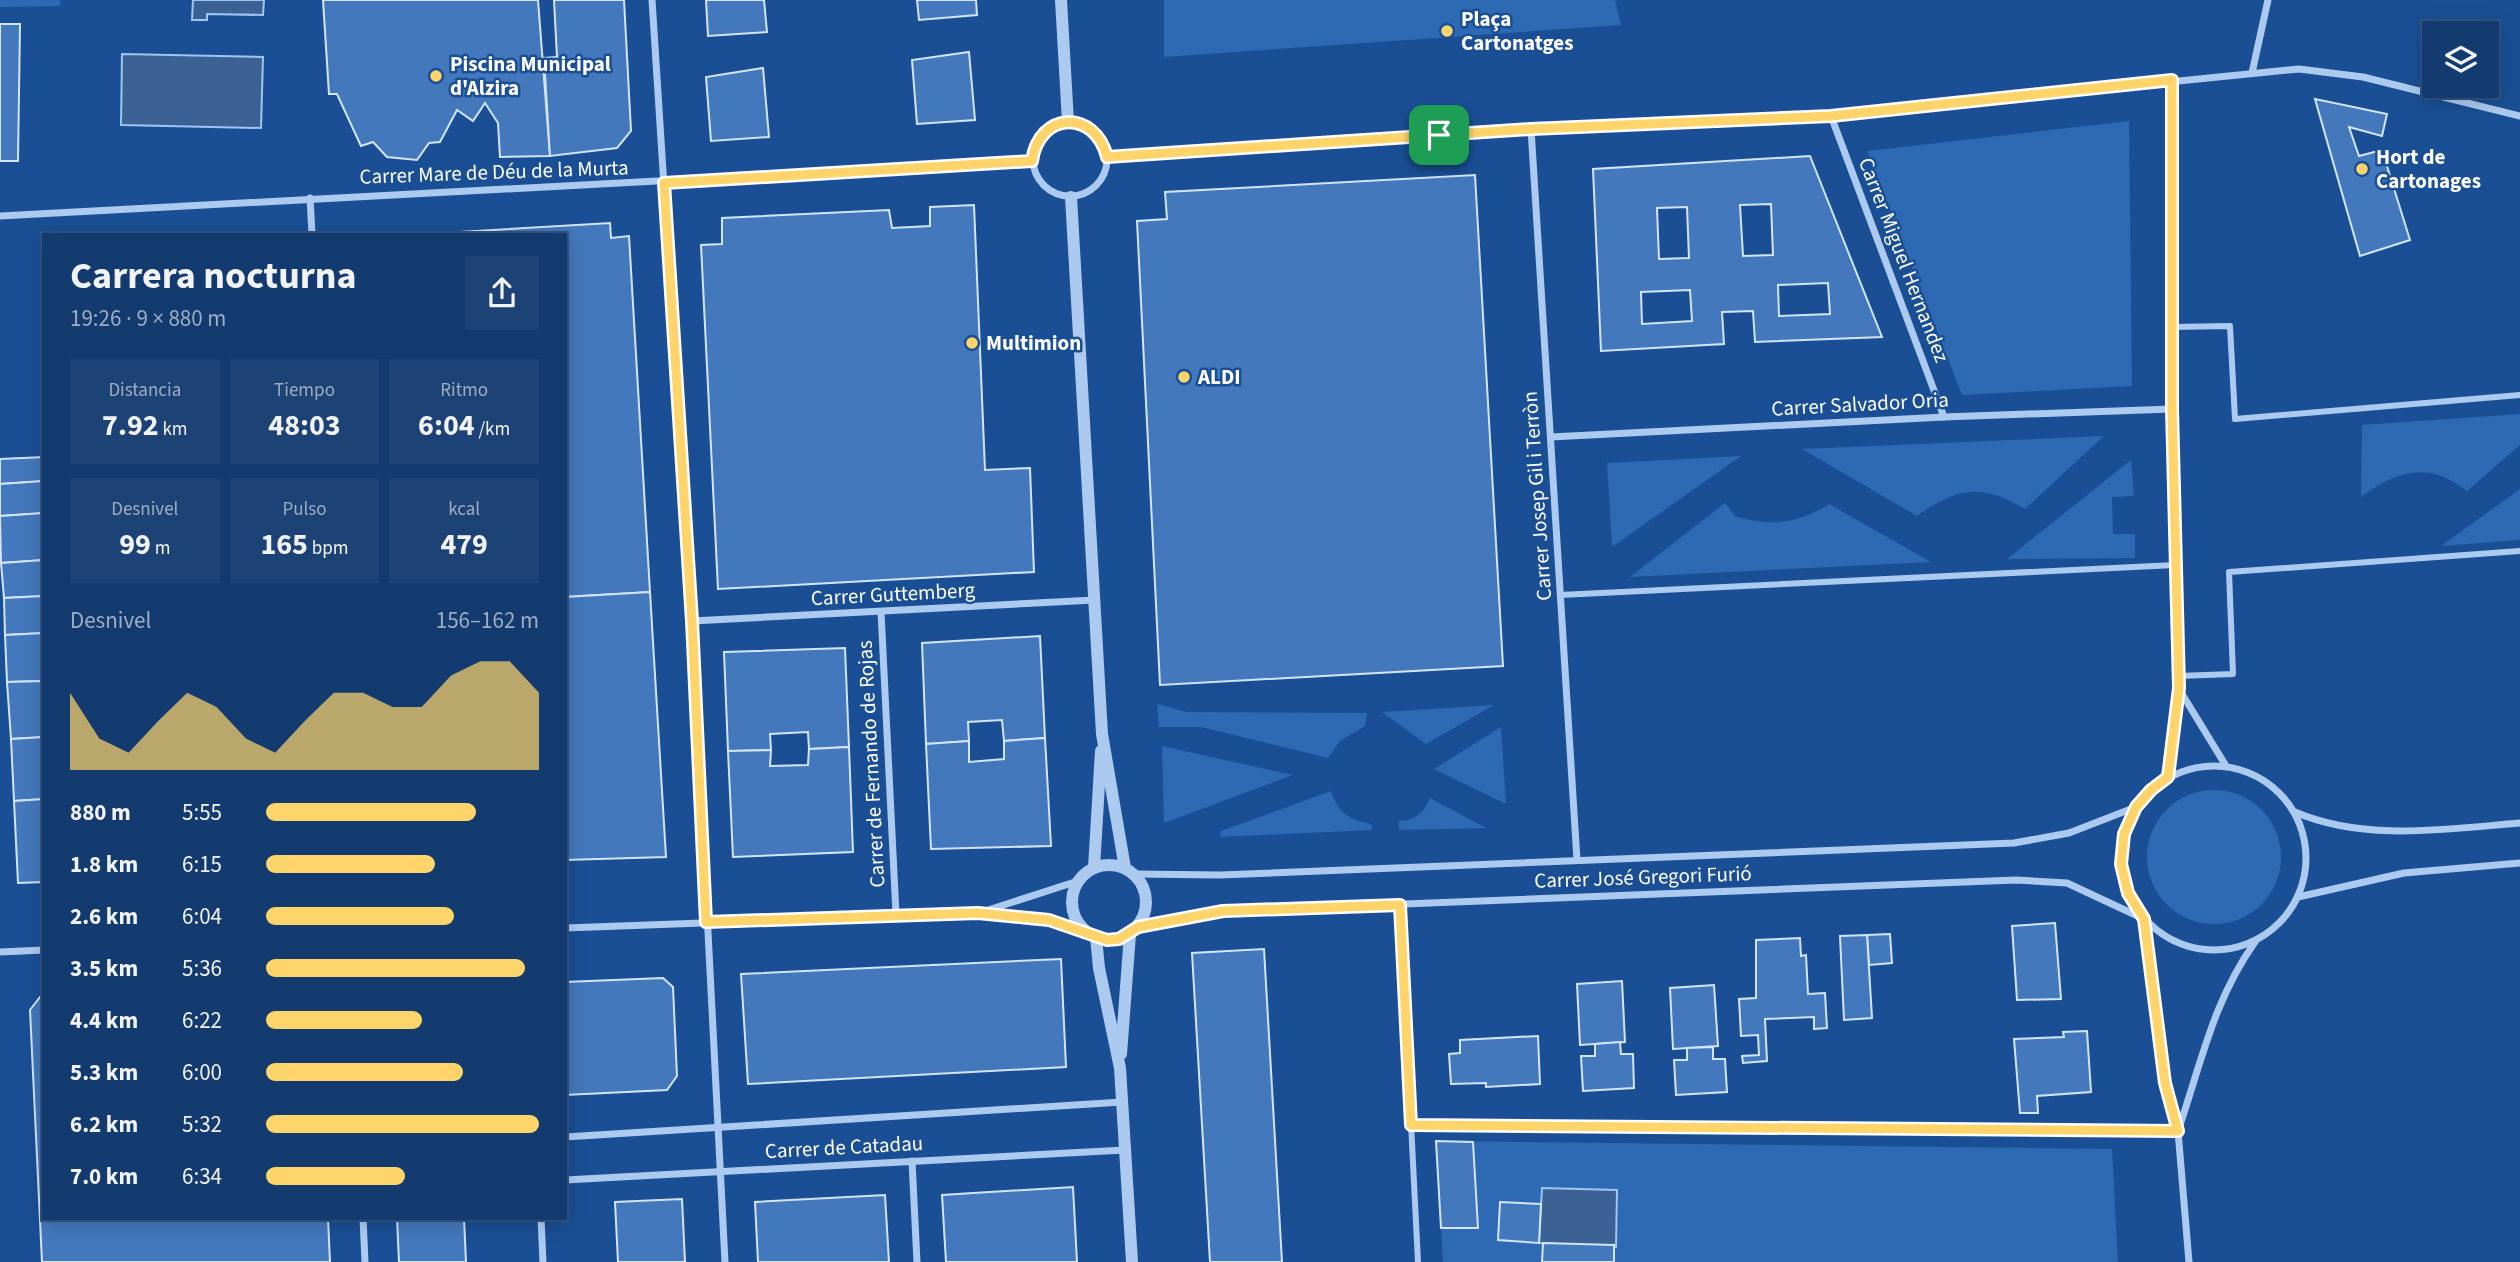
<!DOCTYPE html>
<html lang="es">
<head>
<meta charset="utf-8">
<style>
  :root { --surface:#143b70; --page:#1d4275; --text:#f1f3f6; --muted:#9dadc3; --line:#335583; --accent:#ffd56b }
  body { margin:0; font-family:"Source Sans 3",sans-serif; background:var(--page); color:var(--text); height:100vh; display:flex; flex-direction:column; font-size:26px; white-space:nowrap }
  * { box-sizing:border-box; margin:0 }
  p { font-size:23px; color:var(--muted) }
  .icon { flex:none; width:38px; height:38px; fill:none; stroke:currentColor; stroke-width:2; stroke-linecap:round; stroke-linejoin:round }
  .map { position:relative; flex:1; overflow:hidden }
  .sheet { position:absolute; left:42px; top:233px; width:525px; height:987px; display:flex; flex-direction:column; background:var(--surface); border-radius:0px; box-shadow:0 4px 18px #0003,0 0 0 2px var(--line) }
  .sheet>* { flex:none }
  .fabs { position:absolute; left:2422px; top:21px; display:grid; gap:14px }
  .fabs a { display:grid; place-items:center; width:77px; height:77px; border-radius:0px; background:var(--surface); box-shadow:0 4px 18px #0003,0 0 0 2px var(--line); font-size:35px }
  .pin { position:absolute; display:grid; place-items:center; width:60px; height:60px; color:#fff; margin:-30px; border-radius:14px; box-shadow:0 4px 10px #0006 }
  .round { display:grid; place-items:center; flex:none; width:74px; height:74px; border-radius:0px; background:var(--page) }
  .overview { display:flex; align-items:center; justify-content:space-between; height:119px; padding:0 28px }
  h1 { font-size:38px; font-weight:700; line-height:52px }
  .figures { display:grid; grid-template-columns:repeat(3,1fr); gap:10px; height:119px; padding:7px 28px }
  .figures div { display:grid; align-content:center; border-radius:0px; background:var(--page); text-align:center }
  .figures b { font-size:30px; font-weight:700 }
  .figures small { font-size:19px; font-weight:400 }
  .figures p { font-size:19px }
  .chart { height:196px; padding:14px 28px }
  .chart p { display:flex; justify-content:space-between }
  .chart svg { width:100%; height:126px; margin-top:7px; fill:var(--accent); opacity:.7 }
  ul { padding:0 28px; list-style:none; font-size:23px }
  li { display:grid; grid-template-columns:112px 84px 1fr; align-items:center; height:52px }
  li i { height:18px; border-radius:9px; background:var(--accent) }
  .map>svg:first-child { display:block }
  .green { fill:#2e69b4 }
  .water { fill:#3c6295; stroke:#9fc5f2; stroke-width:2 }
  .building { fill:#4378bc; stroke:#d3e5fb; stroke-width:2; fill-rule:evenodd }
  .lines { fill:none; stroke-linecap:round; stroke-linejoin:round }
  .pedestrian { stroke:#accaf0; stroke-width:6 }
  .minor { stroke:#accaf0; stroke-width:7 }
  .tertiary { stroke:#accaf0; stroke-width:12 }
  .route-casing { stroke:#fff; stroke-width:14 }
  .route { stroke:#ffd56b; stroke-width:9 }
  .poi-dot { fill:#ffd56b; stroke:#1a4f95; stroke-width:2.5 }
  .labels { text-anchor:middle; stroke-width:5; stroke-linejoin:round; paint-order:stroke }
  .poi-label { font-size:21px; font-weight:bold; fill:#fff; stroke:#1a4f95; text-anchor:start }
  .street-label { font-size:21px; fill:#fff; stroke:#1a4f95 }
</style>
</head>
<body>
<div class="map">
<svg width="2520" height="1262" viewBox="0 0 2520 1262">
  <rect width="100%" height="100%" fill="#1a4f95"/>
  <g class="green">
    <polygon points="0,0 60,0 60,6 0,7"/>
    <polygon points="1164,0 1615,0 1621,25 1164,57"/>
    <polygon points="2129,121 2132,386 1962,395 1867,151"/>
    <path d="M2520,414V445L2467,491C2429,461 2397,470 2361,497L2362,425Z"/>
    <path d="M2104,436L2025,509C1982,483 1957,487 1917,516L1802,449Z"/>
    <polygon points="1741,456 1612,547 1607,463"/>
    <polygon points="2131,460 2134,496 2112,497 2113,534 2135,534 2135,558 2007,559"/>
    <polygon points="2520,489 2520,540 2441,546"/>
    <path d="M1725,503L1735,516C1771,527 1797,524 1829,504L1931,562L1630,577Z"/>
    <polygon points="1157,704 1187,712 1367,713 1365,726 1340,741 1328,758 1201,727 1159,727"/>
    <polygon points="1494,705 1426,744 1382,712"/>
    <polygon points="1501,727 1506,804 1434,769"/>
    <polygon points="1162,746 1293,775 1164,823"/>
    <circle cx="2214" cy="857" r="67"/>
    <path d="M1331,791C1337,812 1351,821 1371,824L1372,830L1220,837L1221,831Z"/>
    <path d="M1430,798L1486,828L1399,830V821C1414,821 1425,812 1430,798Z"/>
    <polygon points="1436,1141 2112,1149 2118,1262 1443,1262"/>
  </g>
  <g class="water">
    <polygon points="193,0 264,0 263,15 207,14 207,20 192,20"/>
    <polygon points="122,54 263,57 261,128 121,125"/>
    <polygon points="1542,1188 1617,1190 1616,1247 1539,1243"/>
  </g>
  <g class="building">
    <polygon points="323,0 538,0 550,156 500,157 498,123 485,103 473,121 457,110 440,142 429,143 417,160 387,157 373,142 361,146 337,94 329,94"/>
    <polygon points="554,0 624,0 631,131 617,148 550,156 544,58 557,57"/>
    <polygon points="706,0 764,0 767,32 708,36"/>
    <polygon points="917,0 976,0 977,15 919,20"/>
    <polygon points="0,24 20,24 18,161 0,161"/>
    <polygon points="969,52 975,120 917,124 912,60"/>
    <polygon points="763,68 769,137 711,141 706,77"/>
    <polygon points="2315,99 2387,114 2382,136 2349,127 2359,156 2382,150 2410,240 2360,256"/>
    <path d="M1810,156L1882,337L1755,342L1753,311L1722,312L1724,344L1601,351L1593,169ZM1771,204L1773,255L1743,256L1740,205ZM1687,207L1689,258L1659,259L1657,208ZM1828,283L1830,314L1779,316L1778,285ZM1690,290L1692,321L1642,324L1641,292Z"/>
    <polygon points="1475,175 1503,666 1160,685 1137,221 1167,219 1165,192"/>
    <polygon points="974,205 985,470 1030,468 1034,572 718,589 701,245 722,244 722,218 889,210 892,228 930,226 930,207"/>
    <polygon points="610,223 611,238 629,236 650,592 565,597 565,234 425,234"/>
    <polygon points="44,457 44,481 0,484 0,459"/>
    <polygon points="44,481 44,513 0,516 0,484"/>
    <polygon points="44,513 44,560 1,563 0,516"/>
    <polygon points="44,560 44,596 4,598 1,563"/>
    <polygon points="650,592 666,857 565,860 565,597"/>
    <polygon points="44,596 44,633 5,635 4,598"/>
    <polygon points="44,633 44,681 7,682 5,635"/>
    <polygon points="1040,636 1045,738 1004,741 1002,720 968,722 969,741 926,744 922,643"/>
    <polygon points="845,648 849,747 809,749 808,732 770,734 771,750 728,751 724,652"/>
    <polygon points="44,681 44,737 11,739 7,682"/>
    <polygon points="44,737 44,799 14,801 11,739"/>
    <polygon points="1045,738 1051,846 931,849 926,744 969,741 969,762 1004,759 1004,741"/>
    <polygon points="849,747 853,852 733,857 728,751 771,750 770,766 808,765 809,749"/>
    <polygon points="44,799 44,882 18,883 14,801"/>
    <polygon points="2055,923 2061,999 2017,1000 2012,926"/>
    <polygon points="1890,934 1892,963 1869,965 1867,935"/>
    <polygon points="1867,935 1872,1018 1844,1020 1840,936"/>
    <polygon points="1800,938 1801,956 1806,955 1808,994 1825,993 1827,1028 1814,1029 1814,1017 1765,1019 1767,1061 1743,1063 1742,1056 1759,1055 1758,1035 1741,1036 1739,999 1756,998 1756,940"/>
    <polygon points="1264,949 1282,1262 1210,1262 1192,953"/>
    <polygon points="1061,959 1066,1067 748,1084 741,974"/>
    <polygon points="663,978 673,987 677,1076 667,1090 565,1095 565,982"/>
    <polygon points="1622,981 1625,1042 1580,1045 1577,984"/>
    <polygon points="1714,985 1718,1046 1673,1049 1670,988"/>
    <polygon points="40,997 44,997 44,1218 328,1218 330,1262 42,1262 30,1010"/>
    <polygon points="2087,1031 2091,1092 2037,1096 2038,1113 2020,1113 2014,1039 2064,1037 2063,1032"/>
    <polygon points="1538,1036 1540,1084 1486,1087 1486,1083 1451,1084 1449,1054 1460,1053 1460,1040"/>
    <polygon points="1620,1042 1621,1054 1633,1054 1634,1088 1583,1091 1581,1056 1595,1056 1595,1044"/>
    <polygon points="1713,1047 1713,1059 1725,1059 1727,1092 1676,1095 1674,1060 1687,1060 1687,1048"/>
    <polygon points="1436,1141 1473,1142 1478,1228 1441,1228"/>
    <polygon points="1073,1187 1077,1262 946,1262 942,1195"/>
    <polygon points="885,1195 889,1262 758,1262 755,1202"/>
    <polygon points="682,1199 685,1262 618,1262 615,1202"/>
    <polygon points="1500,1202 1541,1204 1539,1243 1498,1240"/>
    <polygon points="397,1218 464,1218 466,1262 399,1262"/>
    <polygon points="1543,1243 1614,1245 1614,1262 1542,1262"/>
  </g>
  <g class="lines">
    <g class="pedestrian">
      <polyline points="2171,327 2230,326 2235,419 2520,395"/>
      <polyline points="1560,595 2175,565"/>
      <polyline points="2178,676 2233,674 2229,572 2520,551"/>
      <polyline points="1400,905 1418,1262"/>
      <polyline points="1411,1125 2178,1131"/>
    </g>
    <g class="minor">
      <polyline points="652,0 692,621 725,1262"/>
      <polyline points="2252,73 2268,0"/>
      <polyline points="1831,116 1944,417"/>
      <circle cx="1070" cy="159" r="37"/>
      <polyline points="1531,129 1577,860"/>
      <polyline points="1107,157 1531,129 1831,116 2299,69 2363,77 2520,116"/>
      <polyline points="310,198 312,234"/>
      <polyline points="0,216 1032,161"/>
      <polyline points="1551,437 1944,417 2172,409"/>
      <polyline points="881,612 896,914"/>
      <polyline points="692,621 1095,600"/>
      <polyline points="2179,689 2226,766"/>
      <circle cx="2214" cy="858" r="92"/>
      <polyline points="2168,777 2179,688 2171,327 2172,80"/>
      <path d="M2295,812C2365,842 2446,829 2520,823"/>
      <polyline points="1135,874 1220,875 2014,843 2069,833 2136,807"/>
      <polyline points="2298,897 2404,873 2520,863"/>
      <polyline points="982,912 1078,881"/>
      <polyline points="1138,927 1223,911 2016,880 2067,883 2144,919 2165,1083 2178,1131 2189,1262"/>
      <polyline points="565,928 978,913 1049,921 1084,930"/>
      <polyline points="0,952 44,950"/>
      <path d="M2178,1131C2201,1064 2213,1001 2255,942"/>
      <polyline points="565,1137 1122,1102"/>
      <polyline points="912,1161 917,1262"/>
      <polyline points="565,1180 1125,1150"/>
      <polyline points="363,1218 365,1262"/>
      <polyline points="541,1218 543,1262"/>
    </g>
    <g class="tertiary">
      <polyline points="1061,0 1068,122"/>
      <polyline points="1071,197 1102,734 1125,868"/>
      <circle cx="1109" cy="902" r="37"/>
      <polyline points="1094,868 1101,751"/>
      <polyline points="1096,937 1099,968 1120,1068 1132,1262"/>
      <polyline points="1121,1054 1130,934"/>
    </g>
  </g>
  <g class="lines">
    <defs>
      <path id="route" d="M2172,80V409L2179,688L2168,777L2151,790L2136,807L2124,834L2121,864L2128,893L2144,919L2165,1083L2178,1131L1411,1125L1400,905L1223,911L1138,927L1119,939L1107,940L1049,920L978,913L706,922L692,621L664,183L1032,161C1039,111 1095,109 1107,157L1531,129L1831,116Z"/>
    </defs>
    <use href="#route" class="route-casing"/>
    <use href="#route" class="route"/>
  </g>
  <g class="poi-dot">
    <circle cx="1447" cy="31" r="7"/>
    <circle cx="436" cy="76" r="7"/>
    <circle cx="2362" cy="169" r="7"/>
    <circle cx="972" cy="343" r="7"/>
    <circle cx="1184" cy="377" r="7"/>
  </g>
  <g class="labels">
    <g class="poi-label">
      <text x="1461" y="26">Plaça<tspan x="1461" dy="24">Cartonatges</tspan></text>
      <text x="450" y="71">Piscina Municipal<tspan x="450" dy="24">d'Alzira</tspan></text>
      <text x="2376" y="164">Hort de<tspan x="2376" dy="24">Cartonages</tspan></text>
      <text x="986" y="350">Multimion</text>
      <text x="1198" y="384">ALDI</text>
    </g>
    <g class="street-label">
      <text transform="translate(494 172) rotate(-2)" y="7">Carrer Mare de Déu de la Murta</text>
      <text transform="translate(1904 260) rotate(69)" y="7">Carrer Miguel Hernandez</text>
      <text transform="translate(1860 404) rotate(-3)" y="7">Carrer Salvador Oria</text>
      <text transform="translate(1537 496) rotate(-94)" y="7">Carrer Josep Gil i Terròn</text>
      <text transform="translate(893 594) rotate(-3)" y="7">Carrer Guttemberg</text>
      <text transform="translate(871 764) rotate(-93)" y="7">Carrer de Fernando de Rojas</text>
      <text transform="translate(1643 877) rotate(-2)" y="7">Carrer José Gregori Furió</text>
      <text transform="translate(844 1147) rotate(-3)" y="7">Carrer de Catadau</text>
    </g>
  </g>
</svg>
<div class="fabs">
<a><svg class="icon" aria-label="layers" viewBox="0 0 24 24"><path d="M12 4l9 5-9 5-9-5zM3 14l9 5 9-5"/></svg></a>
</div>
<div class="pin" style="left:1439px;top:135px;background:#1e9e55"><svg class="icon" aria-label="arrive" viewBox="0 0 24 24"><path d="M6 21V4h12l-3 4 3 4H6"/></svg></div>
<section class="sheet">
<div class="overview"><div><h1>Carrera nocturna</h1><p>19:26 · 9 × 880 m</p></div><a class="round"><svg class="icon" aria-label="share" viewBox="0 0 24 24"><path d="M12 15V3M7 8l5-5 5 5M5 13v7h14v-7"/></svg></a></div>
<div class="figures">
<div><p>Distancia</p><b>7.92<small> km</small></b></div>
<div><p>Tiempo</p><b>48:03</b></div>
<div><p>Ritmo</p><b>6:04<small> /km</small></b></div>
</div>
<div class="figures">
<div><p>Desnivel</p><b>99<small> m</small></b></div>
<div><p>Pulso</p><b>165<small> bpm</small></b></div>
<div><p>kcal</p><b>479</b></div>
</div>
<div class="chart"><p><span>Desnivel</span>156–162 m</p>
<svg viewBox="0 0 160 44" preserveAspectRatio="none"><path d="M0 44V17L10 33L20 38L30 27L40 17L50 22L60 33L70 38L80 27L90 17L100 17L110 22L120 22L130 11L140 6L150 6L160 17V44z"/></svg>
</div>
<ul>
<li><b>880 m</b>5:55<i style="width:77%"></i></li>
<li><b>1.8 km</b>6:15<i style="width:62%"></i></li>
<li><b>2.6 km</b>6:04<i style="width:69%"></i></li>
<li><b>3.5 km</b>5:36<i style="width:95%"></i></li>
<li><b>4.4 km</b>6:22<i style="width:57%"></i></li>
<li><b>5.3 km</b>6:00<i style="width:72%"></i></li>
<li><b>6.2 km</b>5:32<i style="width:100%"></i></li>
<li><b>7.0 km</b>6:34<i style="width:51%"></i></li>
</ul>
</section>
</div>
</body>
</html>
